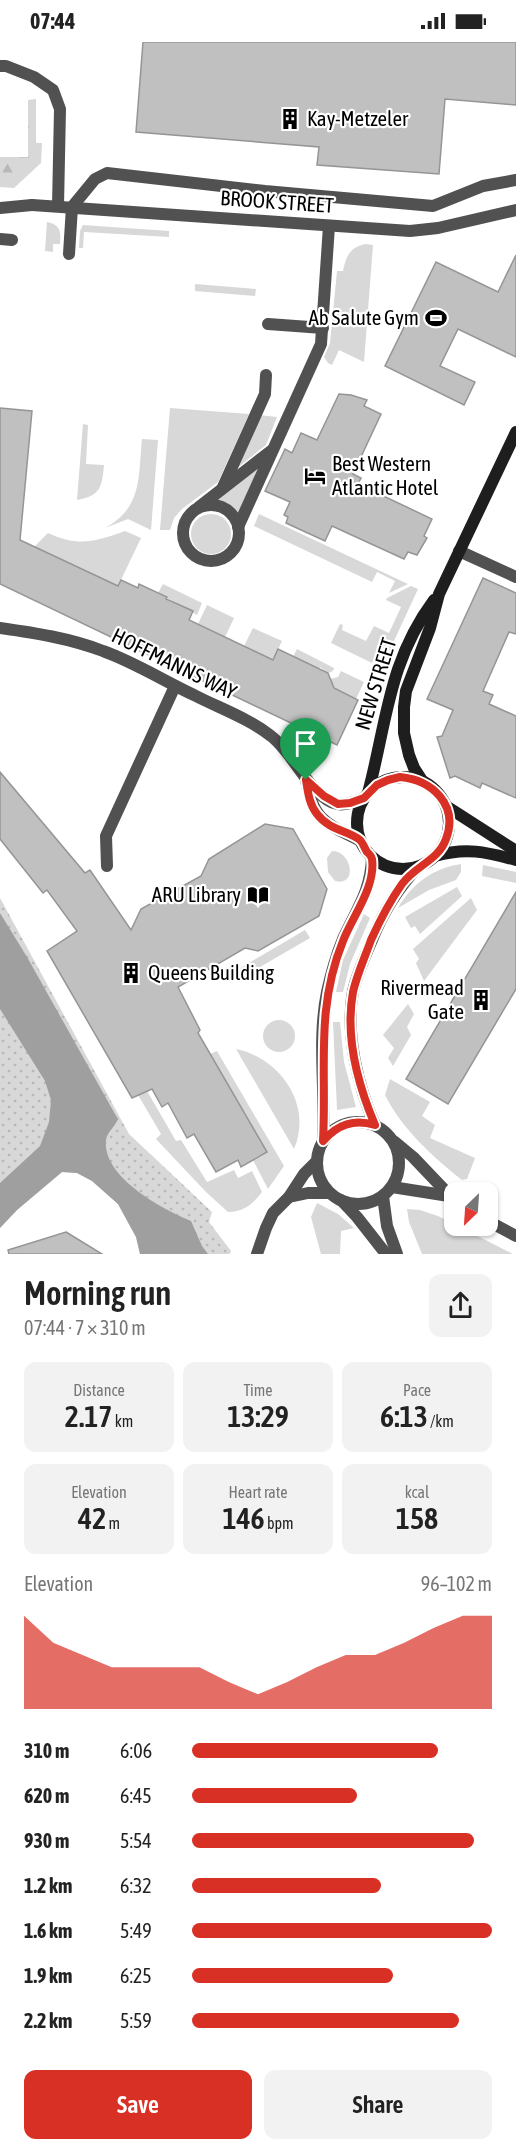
<!DOCTYPE html>
<html lang="en">
<head>
<meta charset="utf-8">
<style>
  :root { --surface:#fff; --page:#f2f2f2; --text:#222; --muted:#767676; --accent:#d93025 }
  body { margin:0; font-family:"Asap Condensed",sans-serif; background:var(--page); color:var(--text); height:100vh; display:flex; flex-direction:column; font-size:22px; white-space:nowrap }
  * { box-sizing:border-box; margin:0 }
  p { font-size:20px; color:var(--muted) }
  .icon { flex:none; width:33px; height:33px; fill:none; stroke:currentColor; stroke-width:2; stroke-linecap:round; stroke-linejoin:round }
  .map { position:relative; height:1212px; overflow:hidden }
  .panel { display:flex; flex-direction:column; background:var(--surface); flex:1 }
  .panel>* { flex:none }
  .needle { width:39px; rotate:205deg }
  .controls { position:absolute; left:444px; top:1140px; display:grid; gap:12px }
  .controls a { display:grid; place-items:center; width:54px; height:54px; border-radius:12px; background:var(--surface); box-shadow:0 2px 4px #0004; font-size:30px }
  .pin { position:absolute; display:grid; place-items:center; width:51px; height:51px; color:#fff; margin:-62px -26px; border-radius:50% 50% 50% 0; rotate:-45deg; box-shadow:0 0 6px #0007 }
  .pin .icon { rotate:45deg }
  .round { display:grid; place-items:center; flex:none; width:63px; height:63px; border-radius:12px; background:var(--page) }
  .headline { display:flex; align-items:center; justify-content:space-between; height:102px; padding:0 24px }
  h1 { font-size:33px; font-weight:600; line-height:45px }
  .metrics { display:grid; grid-template-columns:repeat(3,1fr); gap:9px; height:102px; padding:6px 24px }
  .metrics div { display:grid; align-content:center; border-radius:12px; background:var(--page); text-align:center }
  .metrics b { font-size:30px; font-weight:600 }
  .metrics small { font-size:16px; font-weight:400 }
  .metrics p { font-size:16px }
  .chart { height:168px; padding:12px 24px }
  .chart p { display:flex; justify-content:space-between }
  .chart svg { width:100%; height:108px; margin-top:6px; fill:var(--accent); opacity:.7 }
  .action { display:flex; gap:12px; margin-top:auto; padding:12px 24px }
  .action a { flex:1; height:69px; border-radius:12px; background:var(--accent); color:#fff; font-size:24px; font-weight:600; line-height:69px; text-align:center }
  .action a+a { background:var(--page); color:var(--text) }
  ul { padding:0 24px; list-style:none; font-size:20px }
  li { display:grid; grid-template-columns:96px 72px 1fr; align-items:center; height:45px }
  li i { height:15px; border-radius:8px; background:var(--accent) }
  .status { display:flex; justify-content:space-between; align-items:center; height:42px; padding:0 30px; background:var(--surface); direction:ltr }
  .status svg { height:16px; fill:currentColor }
  .map>svg:first-child { display:block }
  .green { fill:#d8d8d8 }
  .forest { fill:url(#forest-firs) }
  .park { fill:url(#park-dots) }
  .water { fill:#9f9f9f }
  .building { fill:#c0c0c0; stroke:#959595; stroke-width:1.5 }
  .lines { fill:none; stroke-linecap:round; stroke-linejoin:round }
  .lane { stroke:#515151; stroke-width:12 }
  .street { stroke:#515151; stroke-width:12 }
  .secondary { stroke:#1e1e1e; stroke-width:12 }
  .route-casing { stroke:#fff; stroke-width:12 }
  .route { stroke:#d93025; stroke-width:8 }
  .labels { text-anchor:middle; stroke-width:4.5; stroke-linejoin:round; paint-order:stroke }
  .poi-label { font-size:21px; fill:#000; stroke:#fff; text-anchor:start }
  .street-label { font-size:21px; fill:#000; stroke:#fff }
</style>
</head>
<body>
<div class="status"><b>07:44</b><svg viewBox="0 0 49 12"><path d="M0 12V9h3v3zM5 12V6h3v6zM10 12V3h3v9zM15 12V0h3v12zM26 1h20v11H26zM47 4h2v5h-2z"/></svg></div>
<div class="map">
<svg width="516" height="1212" viewBox="0 0 516 1212">
  <defs>
    <pattern id="forest-firs" width="22" height="20" patternUnits="userSpaceOnUse" patternTransform="scale(1.5)"><rect width="22" height="20" fill="#d8d8d8"/><path d="M5 1l3.5 6h-7zM16 11l3.5 6h-7z" fill="#b8b8b8"/></pattern>
    <pattern id="park-dots" width="8" height="8" patternUnits="userSpaceOnUse" patternTransform="scale(1.5)"><rect width="8" height="8" fill="#d8d8d8"/><path d="M2 2h.1M6 6h.1" fill="none" stroke="#b8b8b8" stroke-width="1.8" stroke-linecap="round"/></pattern>
  </defs>
  <rect width="100%" height="100%" fill="#fff"/>
  <g class="green">
    <path d="M47,180C61,183 61,190 60,202H53V210L45,209Z"/>
    <polygon points="83,183 169,189 169,195 84,190 83,206 79,206 80,189"/>
    <path d="M366,202L373,203L364,320L339,308L332,323L328,321L324,315L330,301L337,229H343C346,214 350,205 366,202Z"/>
    <polygon points="195,242 256,247 255,254 195,249"/>
    <polygon points="170,366 249,372 218,440 182,467 174,476 170,488 160,488"/>
    <polygon points="259,373 277,375 266,403 236,427"/>
    <path d="M83,382L88,383L86,422L104,423C102,446 100,454 77,458Z"/>
    <path d="M142,397L158,398L151,488L128,477L105,486C143,465 138,435 142,397Z"/>
    <polygon points="262,421 240,472 224,461 216,459"/>
    <polygon points="259,472 408,542 389,551 395,539 377,530 372,540 254,484"/>
    <circle cx="211" cy="492" r="20"/>
    <path d="M125,489L141,496L118,544L34,505L48,491C78,505 95,500 125,489Z"/>
    <polygon points="163,542 202,561 197,573 158,551"/>
    <polygon points="411,544 418,547 387,614 377,609 372,621 331,601 340,582 343,583 342,588 366,599 374,584 389,591 401,565 386,558 387,556"/>
    <polygon points="207,563 234,576 225,595 198,582"/>
    <polygon points="253,586 282,599 273,618 244,604"/>
    <polygon points="297,607 334,626 333,629 328,631 320,625 314,637 288,625"/>
    <polygon points="341,629 364,640 356,657 329,644 330,637 338,635"/>
    <path d="M332,809C352,809 358,845 335,839L328,830L327,816Z"/>
    <path d="M461,822V830L456,838L429,848L398,866C412,842 433,826 461,822Z"/>
    <polygon points="483,823 516,830 516,841 482,834"/>
    <polygon points="457,845 462,854 420,892 415,884 411,886 405,875"/>
    <polygon points="471,856 477,868 424,939 416,921 419,917 413,907"/>
    <polygon points="364,872 370,876 350,922 343,950 336,950 343,918"/>
    <polygon points="305,888 310,896 241,936 237,928"/>
    <polygon points="408,962 414,972 407,985 411,993 393,1024 388,1016 394,1006 383,993"/>
    <circle cx="279" cy="994" r="16"/>
    <polygon points="333,980 340,980 344,1020 356,1065 337,1068"/>
    <path d="M236,1007C280,1016 313,1063 294,1107Z"/>
    <polygon points="217,1009 284,1124 268,1147 253,1118 266,1110 210,1012"/>
    <path d="M390,1037L430,1060L422,1074L435,1083L430,1096L475,1116L467,1137L462,1138C433,1115 402,1087 385,1053Z"/>
    <path d="M147,1049L176,1099L181,1098L207,1140L234,1128L238,1136L252,1129L262,1150C253,1162 244,1170 228,1170L206,1150L156,1097L161,1092L138,1053Z"/>
    <polygon points="317,1161 338,1172 354,1186 341,1189 340,1212 321,1212 311,1175"/>
    <polygon points="407,1167 420,1168 438,1174 513,1212 422,1212 409,1180"/>
  </g>
  <polygon class="forest" points="36,57 36,101 42,101 41,121 14,146 0,145 0,115 28,115 28,58"/>
  <polygon class="park" points="0,856 129,1092 212,1170 209,1180 231,1209 230,1212 140,1212 136,1195 118,1162 92,1139 77,1131 62,1130 17,1168 0,1186"/>
  <path class="water" d="M0,871L27,915L115,1072L118,1077C115,1085 107,1090 106,1098C102,1135 162,1167 191,1179L202,1204L208,1212H140L136,1195L118,1162L92,1139L77,1131L62,1130L17,1168L0,1186V1141L40,1104L49,1080L51,1058L45,1039L0,967Z"/>
  <g class="building">
    <polygon points="143,0 516,0 516,63 445,57 439,132 317,123 319,105 136,90"/>
    <polygon points="516,213 516,315 458,287 440,324 475,340 464,363 385,324 436,220 498,250"/>
    <polygon points="339,352 351,353 367,358 364,364 381,372 353,432 361,436 358,442 432,477 424,494 427,496 417,513 408,510 404,517 332,484 325,499 286,481 288,475 284,473 290,460 265,449 285,407 292,411 301,391 317,398"/>
    <polygon points="0,366 32,369 20,498 118,544 121,538 138,546 139,542 167,555 166,557 193,569 189,578 273,618 278,607 328,631 334,646 358,658 337,703 0,542"/>
    <polygon points="483,536 516,551 516,592 509,590 483,649 493,653 489,662 516,674 516,756 482,741 480,746 455,734 450,736 437,695 442,694 453,668 427,657"/>
    <polygon points="0,730 85,831 90,828 131,888 141,867 201,834 209,817 265,782 293,787 327,847 319,874 258,909 245,906 178,945 200,988 198,991 267,1110 241,1125 238,1118 216,1130 194,1092 187,1096 168,1061 162,1065 152,1047 132,1056 47,909 77,889 47,848 43,851 0,797"/>
    <polygon points="516,850 516,947 448,1062 406,1037"/>
    <polygon points="66,1190 102,1212 9,1212 8,1208"/>
  </g>
  <g class="lines">
    <g class="lane">
      <polyline points="0,24 6,24 34,35 53,48 60,67 58,164"/>
      <polyline points="0,166 32,163"/>
      <polyline points="0,197 12,198"/>
      <polyline points="69,212 72,165 95,137 107,131 265,149 433,164 483,144 516,138"/>
      <polyline points="268,282 323,286"/>
      <polyline points="223,445 265,352 266,333"/>
      <circle cx="211" cy="491" r="28"/>
      <polyline points="199,465 271,409"/>
      <polyline points="238,485 321,302 329,184"/>
      <polyline points="107,824 106,794 175,644"/>
      <polyline points="289,1155 308,1151 330,1151"/>
      <polyline points="257,1212 266,1186 273,1171 289,1155 304,1132 317,1119"/>
    </g>
    <g class="street">
      <polyline points="32,163 410,189 438,186 516,168"/>
      <polyline points="459,509 516,535"/>
      <path d="M0,586C35,591 69,596 103,609C134,620 164,639 194,653C219,666 248,676 271,694C293,710 311,756 337,762C346,764 356,759 364,756"/>
      <path d="M306,738C313,778 326,782 361,799"/>
      <circle cx="358" cy="1121" r="41"/>
      <path d="M375,1083C358,1044 345,992 353,949C357,932 365,914 372,898C383,870 398,846 418,825"/>
      <path d="M323,1099C326,1050 317,998 327,950C331,932 336,914 343,897C356,868 371,850 372,815"/>
      <polyline points="395,1100 413,1115 454,1158"/>
      <polyline points="392,1145 449,1154"/>
      <polyline points="383,1154 387,1184 397,1212"/>
      <polyline points="341,1158 357,1175 386,1212"/>
      <polyline points="488,1179 516,1194"/>
    </g>
    <g class="secondary">
      <circle cx="403" cy="781" r="46"/>
      <polyline points="423,740 414,726 409,713 404,691 404,665 406,649 430,586 439,552 516,390"/>
      <path d="M368,751C387,680 388,620 434,558"/>
      <polyline points="446,764 516,809"/>
      <path d="M435,814C466,805 486,810 516,818"/>
    </g>
  </g>
  <g class="lines">
    <defs>
      <path id="route" d="M400,735C432,738 459,763 446,797C438,819 416,823 402,842C390,859 380,878 371,898C365,915 357,932 353,950C345,994 358,1043 375,1083C354,1077 338,1082 323,1099C327,1027 315,968 343,899C352,875 376,845 372,817C371,813 370,813 367,810C365,807 363,801 360,798C348,788 330,789 317,772C309,762 308,750 306,738L324,754L338,762L350,761L364,756L377,743L388,738Z"/>
    </defs>
    <use href="#route" class="route-casing"/>
    <use href="#route" class="route"/>
  </g>
  <defs>
    <symbol id="building-bare" viewBox="-9 -9 18 18"><path d="M-4-6H4V6H1V3H-1V6H-4ZM-2.5-4.3h1.7v1.8h-1.7ZM.8-4.3h1.7v1.8H.8ZM-2.5-1h1.7V.8h-1.7ZM.8-1h1.7V.8H.8Z" fill="#000" stroke="#fff" stroke-width="2.5" paint-order="stroke"/></symbol>
    <symbol id="stadium-bare" viewBox="-9 -9 18 18"><path d="M0-5a6.5 5 0 1 0 0 10a6.5 5 0 1 0 0-10ZM-3.5-1.8h7v3.6h-7Z" fill="#000" stroke="#fff" stroke-width="2.5" paint-order="stroke"/></symbol>
    <symbol id="hotel-bare" viewBox="-9 -9 18 18"><path d="M-6-4.5h1.5V1H6V5H4.5V3h-9V5H-6ZM-4 0a1.8 1.8 0 1 1 3.6 0ZM.5 0V-2.5h3Q6-2.5 6 0Z" fill="#000" stroke="#fff" stroke-width="2.5" paint-order="stroke"/></symbol>
    <symbol id="library-bare" viewBox="-9 -9 18 18"><path d="M-6-4Q-3-5.5-.7-3.5V5Q-3 3-6 4ZM6-4Q3-5.5 .7-3.5V5Q3 3 6 4Z" fill="#000" stroke="#fff" stroke-width="2.5" paint-order="stroke"/></symbol>
  </defs>
  <g fill-rule="evenodd">
    <use href="#building-bare" x="275" y="62" width="30" height="30"/>
    <use href="#stadium-bare" x="421" y="261" width="30" height="30"/>
    <use href="#hotel-bare" x="300" y="419" width="30" height="30"/>
    <use href="#library-bare" x="243" y="838" width="30" height="30"/>
    <use href="#building-bare" x="116" y="916" width="30" height="30"/>
    <use href="#building-bare" x="466" y="943" width="30" height="30"/>
  </g>
  <g class="labels">
    <g class="poi-label">
      <text x="307" y="84">Kay-Metzeler</text>
      <text x="419" y="283" text-anchor="end">Ab Salute Gym</text>
      <text x="332" y="429">Best Western<tspan x="332" dy="24">Atlantic Hotel</tspan></text>
      <text x="241" y="860" text-anchor="end">ARU Library</text>
      <text x="148" y="938">Queens Building</text>
      <text x="464" y="953" text-anchor="end">Rivermead<tspan x="464" dy="24">Gate</tspan></text>
    </g>
    <g class="street-label">
      <text transform="translate(277 160) rotate(4)" y="7">BROOK STREET</text>
      <text transform="translate(174 622) rotate(26)" y="7">HOFFMANNS WAY</text>
      <text transform="translate(376 642) rotate(-73)" y="7">NEW STREET</text>
    </g>
  </g>
</svg>
<div class="controls">
<a><svg class="needle" viewBox="-14 -14 28 28"><path d="M0-13l5 13h-10z" fill="#e53935"/><path d="M0 13l5-13h-10z" fill="#767676"/></svg></a>
</div>
<div class="pin" style="left:306px;top:738px;background:#1e9e55"><svg class="icon" aria-label="arrive" viewBox="0 0 24 24"><path d="M6 21V4h12l-3 4 3 4H6"/></svg></div>
</div>
<section class="panel">
<div class="headline"><div><h1>Morning run</h1><p>07:44 · 7 × 310 m</p></div><a class="round"><svg class="icon" aria-label="share" viewBox="0 0 24 24"><path d="M12 15V3M7 8l5-5 5 5M5 13v7h14v-7"/></svg></a></div>
<div class="metrics">
<div><p>Distance</p><b>2.17<small> km</small></b></div>
<div><p>Time</p><b>13:29</b></div>
<div><p>Pace</p><b>6:13<small> /km</small></b></div>
</div>
<div class="metrics">
<div><p>Elevation</p><b>42<small> m</small></b></div>
<div><p>Heart rate</p><b>146<small> bpm</small></b></div>
<div><p>kcal</p><b>158</b></div>
</div>
<div class="chart"><p><span>Elevation</span>96–102 m</p>
<svg viewBox="0 0 160 44" preserveAspectRatio="none"><path d="M0 44V6L10 17L20 22L30 27L40 27L50 27L60 27L70 33L80 38L90 33L100 27L110 22L120 22L130 17L140 11L150 6L160 6V44z"/></svg>
</div>
<ul>
<li><b>310 m</b>6:06<i style="width:82%"></i></li>
<li><b>620 m</b>6:45<i style="width:55%"></i></li>
<li><b>930 m</b>5:54<i style="width:94%"></i></li>
<li><b>1.2 km</b>6:32<i style="width:63%"></i></li>
<li><b>1.6 km</b>5:49<i style="width:100%"></i></li>
<li><b>1.9 km</b>6:25<i style="width:67%"></i></li>
<li><b>2.2 km</b>5:59<i style="width:89%"></i></li>
</ul>
<div class="action"><a>Save</a><a>Share</a></div>
</section>
</body>
</html>
